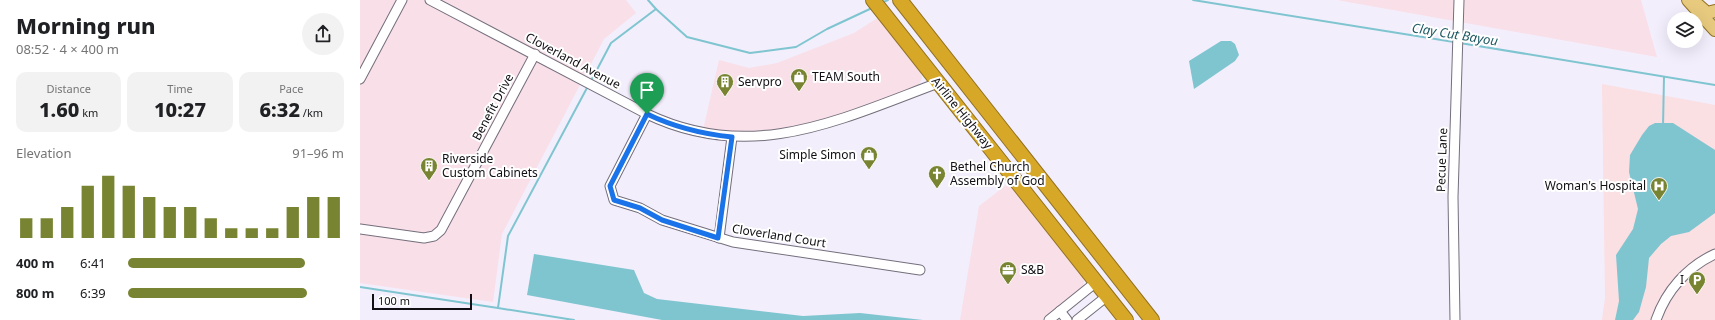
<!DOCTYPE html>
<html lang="en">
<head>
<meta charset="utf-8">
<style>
  :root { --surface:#fff; --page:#f2f2f2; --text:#202124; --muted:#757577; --accent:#798432 }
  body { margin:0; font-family:"Noto Sans",sans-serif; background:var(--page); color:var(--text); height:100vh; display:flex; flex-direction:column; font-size:15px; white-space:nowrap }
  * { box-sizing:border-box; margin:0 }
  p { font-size:13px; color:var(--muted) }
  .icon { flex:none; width:22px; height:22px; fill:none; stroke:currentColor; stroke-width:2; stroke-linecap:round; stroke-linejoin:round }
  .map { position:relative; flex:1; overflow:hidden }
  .sheet { display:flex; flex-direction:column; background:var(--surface); width:360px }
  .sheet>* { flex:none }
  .tools { position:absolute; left:1307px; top:12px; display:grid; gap:8px }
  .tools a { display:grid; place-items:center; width:36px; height:36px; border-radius:50%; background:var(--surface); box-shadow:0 4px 16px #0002; font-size:20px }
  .scale { position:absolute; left:12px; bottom:10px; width:100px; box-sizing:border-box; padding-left:4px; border:2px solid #110f14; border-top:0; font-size:11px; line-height:14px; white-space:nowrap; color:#110f14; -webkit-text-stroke:3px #fff; paint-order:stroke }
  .pin { position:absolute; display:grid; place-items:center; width:34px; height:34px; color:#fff; margin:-41px -17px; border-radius:50% 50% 50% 0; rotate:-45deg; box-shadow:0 0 4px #0007 }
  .pin .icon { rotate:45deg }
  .round { display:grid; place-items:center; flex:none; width:42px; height:42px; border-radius:21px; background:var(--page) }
  .head { display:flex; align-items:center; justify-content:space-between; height:68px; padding:0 16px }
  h1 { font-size:22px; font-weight:800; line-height:30px }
  .metrics { display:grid; grid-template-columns:repeat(3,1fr); gap:6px; height:68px; padding:4px 16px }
  .metrics div { display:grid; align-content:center; border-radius:10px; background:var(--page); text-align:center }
  .metrics b { font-size:20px; font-weight:800 }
  .metrics small { font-size:11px; font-weight:400 }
  .metrics p { font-size:11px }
  .chart { height:112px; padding:8px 16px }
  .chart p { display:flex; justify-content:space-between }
  .chart svg { width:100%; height:72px; margin-top:4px; stroke:var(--accent); stroke-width:6 }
  ul { padding:0 16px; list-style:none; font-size:13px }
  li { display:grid; grid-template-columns:64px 48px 1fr; align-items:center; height:30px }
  li i { height:10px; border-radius:5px; background:var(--accent) }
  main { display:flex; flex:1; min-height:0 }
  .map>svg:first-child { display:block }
  .commercial { fill:#f9dfe7 }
  .medical { fill:#fadfe3 }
  .water { fill:#7fc5d0 }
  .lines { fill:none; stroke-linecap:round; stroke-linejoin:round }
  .stream { stroke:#7fc5d0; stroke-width:2 }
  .minor-casing { stroke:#746f7c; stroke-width:11 }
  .major-casing { stroke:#927221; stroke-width:14 }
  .highway-casing { stroke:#927221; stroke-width:16 }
  .minor { stroke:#fff; stroke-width:9 }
  .major { stroke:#e7ca7e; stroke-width:12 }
  .highway { stroke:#d7a728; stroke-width:14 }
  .route-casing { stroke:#fff; stroke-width:8 }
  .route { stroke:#1a73e8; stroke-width:5 }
  .labels { text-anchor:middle; stroke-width:4; stroke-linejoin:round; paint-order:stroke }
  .street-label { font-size:12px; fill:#110f14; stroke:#fff }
  .poi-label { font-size:12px; fill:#110f14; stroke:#fff; text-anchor:start }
  .water-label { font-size:13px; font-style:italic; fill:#1d5861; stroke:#fff }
</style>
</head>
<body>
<main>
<section class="sheet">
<div class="head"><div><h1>Morning run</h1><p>08:52 · 4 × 400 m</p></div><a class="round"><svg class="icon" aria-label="share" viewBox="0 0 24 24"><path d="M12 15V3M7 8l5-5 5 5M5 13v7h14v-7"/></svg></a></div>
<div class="metrics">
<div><p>Distance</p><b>1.60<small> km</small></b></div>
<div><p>Time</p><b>10:27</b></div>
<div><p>Pace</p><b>6:32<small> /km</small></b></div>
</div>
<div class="chart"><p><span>Elevation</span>91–96 m</p>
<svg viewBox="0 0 160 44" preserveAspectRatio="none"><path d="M5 44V32M15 44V32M25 44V25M35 44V12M45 44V6M55 44V12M65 44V19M75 44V25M85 44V25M95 44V32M105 44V38M115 44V38M125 44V38M135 44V25M145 44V19M155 44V19"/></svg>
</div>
<ul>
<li><b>400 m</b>6:41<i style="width:82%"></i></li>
<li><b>800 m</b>6:39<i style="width:83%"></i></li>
</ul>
</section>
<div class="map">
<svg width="1355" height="320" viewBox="0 0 1355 320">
  <rect width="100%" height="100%" fill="#f3eefc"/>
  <g class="commercial">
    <polygon points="0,0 266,0 276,13 244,39 142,234 133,302 0,283"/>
    <polygon points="977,0 1281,0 1297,57"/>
    <polygon points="519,17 561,72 562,78 558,87 489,112 440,127 403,134 343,130 359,60 389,68 417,63 494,33"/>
    <polygon points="649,183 721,273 724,281 723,287 683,320 600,320 619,206"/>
  </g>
  <polygon class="medical" points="1242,84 1355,105 1355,320 1242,320 1245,298"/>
  <g class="water">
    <polygon points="861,41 871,41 875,44 879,55 875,61 834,89 829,61"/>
    <polygon points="1295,123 1313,123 1355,150 1355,213 1329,232 1311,236 1301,244 1289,258 1286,287 1279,312 1273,320 1255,320 1259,301 1256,255 1273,229 1278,209 1269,172 1270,155 1282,135 1289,126"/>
    <polygon points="174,254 274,270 284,293 297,299 443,316 500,313 563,320 302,320 167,295"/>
  </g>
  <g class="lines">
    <g class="stream">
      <polyline points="288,0 296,9 327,37 390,53 436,47 467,29 512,8"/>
      <polyline points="833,0 1094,42"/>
      <polyline points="521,3 528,0"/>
      <polyline points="1100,43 1355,85"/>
      <polyline points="231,81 251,43 296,9"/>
      <polyline points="1303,126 1304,77"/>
      <polyline points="0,287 138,308 148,236 228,86"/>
      <polyline points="138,308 214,320"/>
    </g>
    <defs>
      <g id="minor">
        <path d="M70,0L287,114C391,164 479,120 578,83"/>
        <polyline points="0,79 42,0"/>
        <polyline points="287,114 250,186 254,200 280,208 302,220 373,242 560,270"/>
        <polyline points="0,229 64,238 74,236 81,230 175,54"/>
        <polyline points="359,238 372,137"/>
        <polyline points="700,311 707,320"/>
        <polyline points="689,320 735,283"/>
        <polyline points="717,320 746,297"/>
        <polyline points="1095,320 1093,197 1099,0"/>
        <path d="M1296,320C1306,291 1327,267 1355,254"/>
      </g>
      <g id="major">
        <polyline points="1328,0 1355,30"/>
        <polyline points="1338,5 1347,13 1355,11"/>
      </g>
      <g id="highway">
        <polyline points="513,0 766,320"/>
        <polyline points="540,0 792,320"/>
      </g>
    </defs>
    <use href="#minor" class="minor-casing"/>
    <use href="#major" class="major-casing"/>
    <use href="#highway" class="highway-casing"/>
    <use href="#minor" class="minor"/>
    <use href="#major" class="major"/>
    <use href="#highway" class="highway"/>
  </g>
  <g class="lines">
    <defs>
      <path id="route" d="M287,114C314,127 342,134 372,137L358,238L302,220L280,208L254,200L250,186Z"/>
    </defs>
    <use href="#route" class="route-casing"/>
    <use href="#route" class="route"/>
  </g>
  <defs>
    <symbol id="shop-pin" viewBox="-11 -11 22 30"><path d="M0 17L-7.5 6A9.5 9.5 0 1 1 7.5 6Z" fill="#798432" stroke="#fff"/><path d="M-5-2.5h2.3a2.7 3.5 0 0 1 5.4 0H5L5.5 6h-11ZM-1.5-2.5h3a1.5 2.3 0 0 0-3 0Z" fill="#fff"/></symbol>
    <symbol id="building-pin" viewBox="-11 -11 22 30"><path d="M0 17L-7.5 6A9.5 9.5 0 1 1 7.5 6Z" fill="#798432" stroke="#fff"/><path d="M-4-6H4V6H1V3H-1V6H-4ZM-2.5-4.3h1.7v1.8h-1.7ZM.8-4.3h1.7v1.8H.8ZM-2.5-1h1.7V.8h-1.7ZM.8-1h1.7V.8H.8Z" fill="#fff"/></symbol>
    <symbol id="church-pin" viewBox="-11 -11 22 30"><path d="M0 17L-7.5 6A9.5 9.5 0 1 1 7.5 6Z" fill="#798432" stroke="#fff"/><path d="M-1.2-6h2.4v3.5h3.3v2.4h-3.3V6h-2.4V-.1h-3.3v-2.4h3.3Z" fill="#fff"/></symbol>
    <symbol id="hospital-pin" viewBox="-11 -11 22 30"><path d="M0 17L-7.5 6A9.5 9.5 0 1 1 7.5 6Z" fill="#798432" stroke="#fff"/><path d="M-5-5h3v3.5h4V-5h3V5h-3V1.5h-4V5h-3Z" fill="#fff"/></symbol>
    <symbol id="office-pin" viewBox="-11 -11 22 30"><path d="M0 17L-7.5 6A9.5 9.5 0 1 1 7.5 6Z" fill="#798432" stroke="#fff"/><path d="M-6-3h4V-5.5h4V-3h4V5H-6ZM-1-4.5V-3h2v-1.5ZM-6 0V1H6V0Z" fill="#fff"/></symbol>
    <symbol id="parking-pin" viewBox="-11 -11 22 30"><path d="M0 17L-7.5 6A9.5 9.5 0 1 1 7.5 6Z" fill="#798432" stroke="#fff"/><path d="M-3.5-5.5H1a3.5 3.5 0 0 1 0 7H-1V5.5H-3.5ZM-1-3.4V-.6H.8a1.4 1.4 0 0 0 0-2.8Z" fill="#fff"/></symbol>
  </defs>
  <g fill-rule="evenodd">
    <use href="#shop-pin" x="429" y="67" width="20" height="27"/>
    <use href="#building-pin" x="355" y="72" width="20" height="27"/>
    <use href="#shop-pin" x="499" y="145" width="20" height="27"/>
    <use href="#building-pin" x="59" y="156" width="20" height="27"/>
    <use href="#church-pin" x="567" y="164" width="20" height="27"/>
    <use href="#hospital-pin" x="1289" y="176" width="20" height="27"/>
    <use href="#office-pin" x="638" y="260" width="20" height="27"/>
    <use href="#parking-pin" x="1327" y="270" width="20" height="27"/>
  </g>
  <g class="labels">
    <g class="street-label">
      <text transform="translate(213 61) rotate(28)" y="4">Cloverland Avenue</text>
      <text transform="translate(133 107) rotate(-62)" y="4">Benefit Drive</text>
      <text transform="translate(602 113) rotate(51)" y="4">Airline Highway</text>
      <text transform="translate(1082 160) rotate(-88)" y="4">Pecue Lane</text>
      <text transform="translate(419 236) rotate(9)" y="4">Cloverland Court</text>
    </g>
    <g class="poi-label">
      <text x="452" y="81">TEAM South</text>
      <text x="378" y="86">Servpro</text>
      <text x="496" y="159" text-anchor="end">Simple Simon</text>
      <text x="82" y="163">Riverside<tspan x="82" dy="14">Custom Cabinets</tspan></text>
      <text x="590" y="171">Bethel Church<tspan x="590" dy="14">Assembly of God</tspan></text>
      <text x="1286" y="190" text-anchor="end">Woman's Hospital</text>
      <text x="661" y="274">S&amp;B</text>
      <text x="1324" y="284" text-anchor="end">I</text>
    </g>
    <g class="water-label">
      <text transform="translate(1095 34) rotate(9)" y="5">Clay Cut Bayou</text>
    </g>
  </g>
</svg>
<div class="tools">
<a><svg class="icon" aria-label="layers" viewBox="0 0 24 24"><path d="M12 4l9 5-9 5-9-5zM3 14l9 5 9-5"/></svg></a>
</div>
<div class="scale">100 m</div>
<div class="pin" style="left:287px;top:114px;background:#1e9e55"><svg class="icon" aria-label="arrive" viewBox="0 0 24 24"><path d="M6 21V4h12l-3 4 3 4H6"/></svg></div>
</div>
</main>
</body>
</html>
